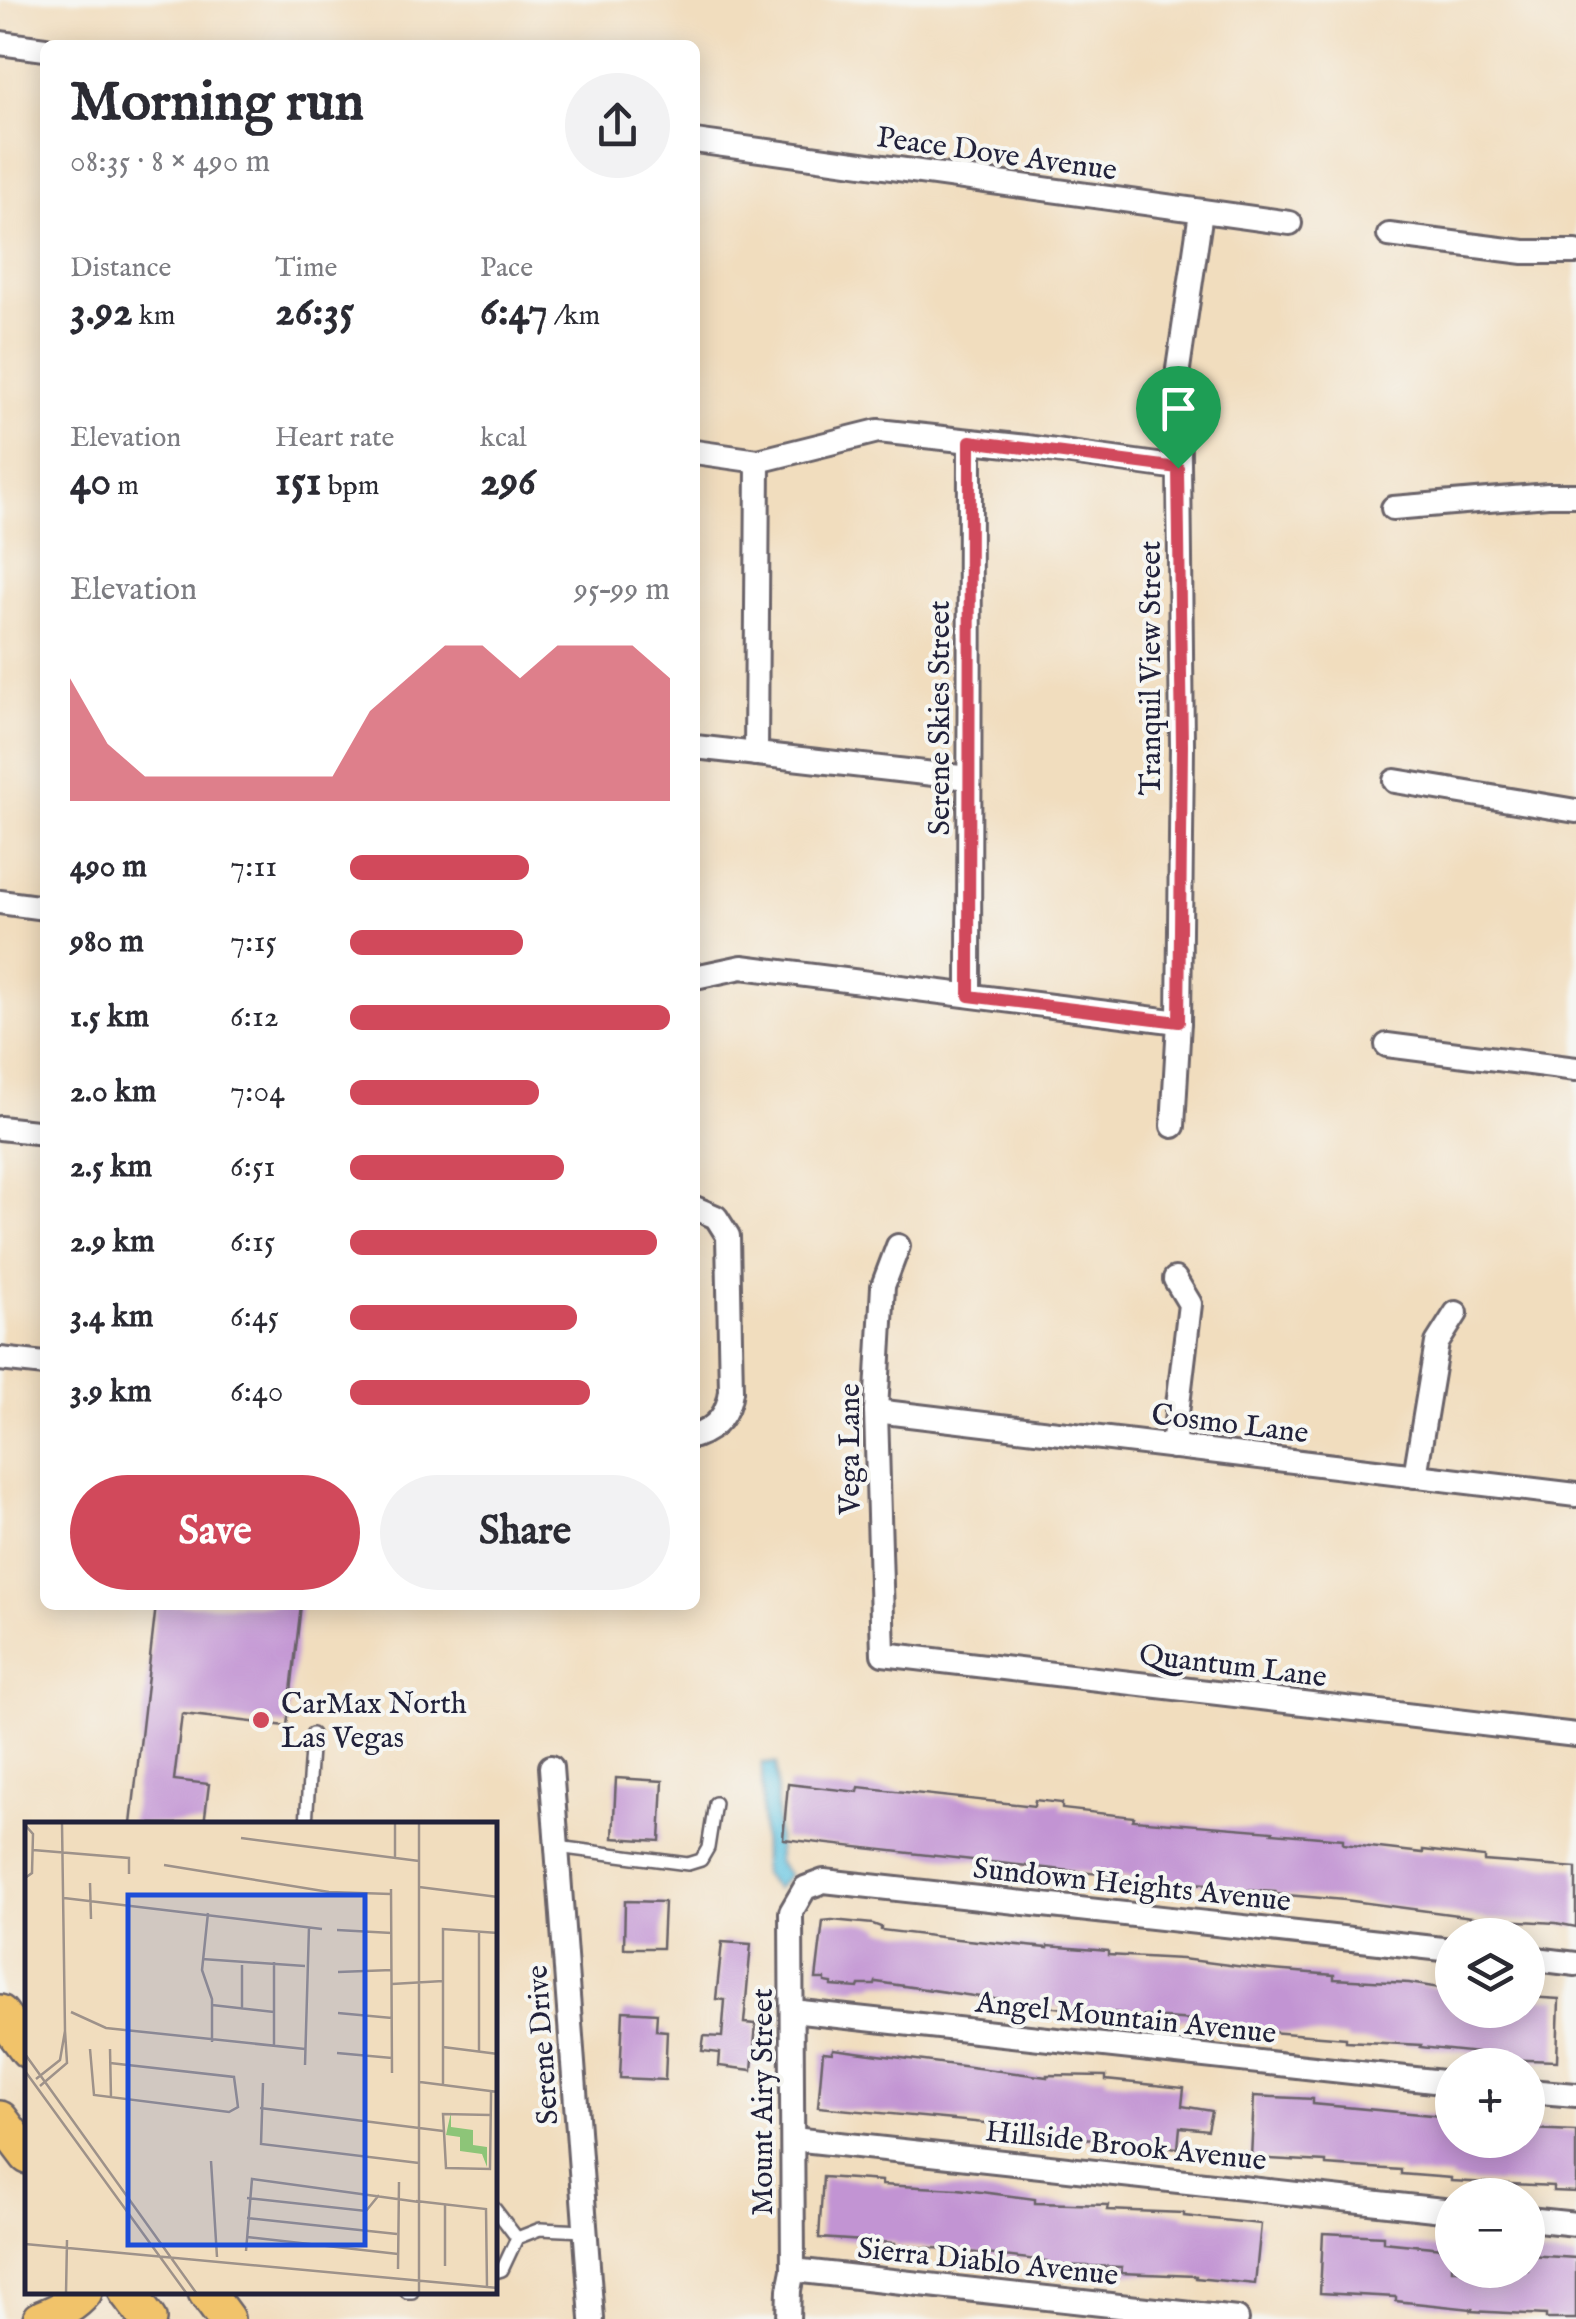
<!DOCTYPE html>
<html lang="en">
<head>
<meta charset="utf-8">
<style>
  :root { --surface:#fff; --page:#f2f2f3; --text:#2b2b33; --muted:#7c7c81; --accent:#d1495b }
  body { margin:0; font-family:"IM FELL English",serif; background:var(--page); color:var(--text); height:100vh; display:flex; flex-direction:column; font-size:38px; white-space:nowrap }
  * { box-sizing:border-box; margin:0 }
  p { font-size:32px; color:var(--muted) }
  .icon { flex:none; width:55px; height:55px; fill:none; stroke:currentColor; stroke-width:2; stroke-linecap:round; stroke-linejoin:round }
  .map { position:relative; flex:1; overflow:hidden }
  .sheet { position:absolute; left:40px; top:40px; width:660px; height:1570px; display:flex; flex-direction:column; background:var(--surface); border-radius:15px; box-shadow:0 5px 25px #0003 }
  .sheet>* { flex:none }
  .tools { position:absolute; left:1435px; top:1918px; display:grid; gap:20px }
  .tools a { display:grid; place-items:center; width:110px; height:110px; border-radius:50%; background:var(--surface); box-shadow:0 5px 25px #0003; font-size:50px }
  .pin { position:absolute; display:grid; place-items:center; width:85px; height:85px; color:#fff; margin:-102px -42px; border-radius:50% 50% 50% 0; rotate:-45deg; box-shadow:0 0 10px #0007 }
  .pin .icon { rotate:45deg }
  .round { display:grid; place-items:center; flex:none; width:105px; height:105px; border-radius:52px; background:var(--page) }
  .headline { display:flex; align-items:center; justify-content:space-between; height:170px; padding:0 30px }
  h1 { font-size:55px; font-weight:700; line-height:75px }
  .stats { display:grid; grid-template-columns:repeat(3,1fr); gap:15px; height:170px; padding:10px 30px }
  .stats div { display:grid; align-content:center }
  .stats b { font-size:42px; font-weight:700 }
  .stats small { font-size:28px; font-weight:400 }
  .stats p { font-size:28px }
  .chart { height:280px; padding:20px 30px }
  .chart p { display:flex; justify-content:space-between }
  .chart svg { width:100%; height:180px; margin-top:10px; fill:var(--accent); opacity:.7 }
  .cta { display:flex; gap:20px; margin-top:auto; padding:20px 30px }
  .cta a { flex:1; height:115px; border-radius:60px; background:var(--accent); color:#fff; font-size:40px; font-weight:700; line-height:115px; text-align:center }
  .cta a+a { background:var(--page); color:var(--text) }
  ul { padding:0 30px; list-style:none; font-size:32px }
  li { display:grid; grid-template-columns:160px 120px 1fr; align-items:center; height:75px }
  li i { height:25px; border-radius:12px; background:var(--accent) }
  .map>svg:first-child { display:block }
  .water { fill:#63c4e1; stroke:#42738e; stroke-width:2.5 }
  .building { fill:#c294d3 }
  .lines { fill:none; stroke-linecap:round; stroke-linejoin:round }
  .service-casing { stroke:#6a6369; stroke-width:16 }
  .minor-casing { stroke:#6a6369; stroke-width:28 }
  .primary-casing { stroke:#6a6369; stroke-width:40 }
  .service { stroke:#fff; stroke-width:11 }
  .minor { stroke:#fff; stroke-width:22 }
  .primary { stroke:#f1c36a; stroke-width:35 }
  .route-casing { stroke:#fff; stroke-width:20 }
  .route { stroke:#d1495b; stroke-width:12 }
  .poi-dot { fill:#d1495b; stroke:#f6f6f2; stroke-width:4 }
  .labels { text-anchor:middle; stroke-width:8; stroke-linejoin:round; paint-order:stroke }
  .street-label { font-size:30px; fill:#22223b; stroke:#f6f6f2 }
  .poi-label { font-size:30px; fill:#22223b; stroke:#f6f6f2; text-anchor:start }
  .inset-road { fill:none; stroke:#9e928a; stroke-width:2.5 }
  .view { fill:#1d4ed8; fill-opacity:0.15; stroke:#1d4ed8; stroke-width:5 }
  .inset-edge { fill:none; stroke:#22223b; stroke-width:5 }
</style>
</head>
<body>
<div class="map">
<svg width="1576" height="2319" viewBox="0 0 1576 2319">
  <rect width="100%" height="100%" fill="#f6f6f2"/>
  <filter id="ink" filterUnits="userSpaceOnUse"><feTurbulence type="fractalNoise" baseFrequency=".01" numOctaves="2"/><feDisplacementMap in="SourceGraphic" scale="20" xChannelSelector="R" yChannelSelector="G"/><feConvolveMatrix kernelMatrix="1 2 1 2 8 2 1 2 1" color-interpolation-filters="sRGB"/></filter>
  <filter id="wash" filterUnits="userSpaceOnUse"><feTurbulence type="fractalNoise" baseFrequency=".0048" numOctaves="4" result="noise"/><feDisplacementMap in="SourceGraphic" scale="40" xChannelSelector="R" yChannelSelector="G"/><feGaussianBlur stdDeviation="2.25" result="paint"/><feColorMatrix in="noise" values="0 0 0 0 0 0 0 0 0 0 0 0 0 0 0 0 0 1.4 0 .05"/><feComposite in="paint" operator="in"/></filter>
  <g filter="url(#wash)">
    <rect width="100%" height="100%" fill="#f1ddbe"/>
    <polygon class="water" points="762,1763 776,1764 778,1862 789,1875 776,1889 763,1874"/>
    <g id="blocks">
      <g class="building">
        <polygon points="156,1605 301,1605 287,1726 182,1714 174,1780 209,1784 204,1824 131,1824"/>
        <polygon points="616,1778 663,1781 660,1841 613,1838"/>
        <polygon points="788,1784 858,1792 859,1787 1034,1806 1035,1800 1062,1803 1062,1809 1134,1817 1133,1820 1273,1831 1272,1833 1343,1839 1343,1844 1423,1853 1423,1850 1484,1857 1484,1861 1576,1868 1576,1927 1556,1923 1487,1919 1345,1900 1275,1894 1275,1892 1205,1888 1206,1884 1135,1880 1135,1878 783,1839"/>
        <polygon points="625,1901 664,1902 662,1948 624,1948"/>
        <polygon points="832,1920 873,1924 881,1927 881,1930 957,1939 1048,1948 1048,1946 1108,1951 1108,1955 1182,1959 1260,1969 1334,1975 1334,1979 1409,1983 1452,1990 1452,2010 1528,2010 1528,1997 1559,1999 1557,2061 1497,2059 1498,2055 1420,2047 1421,2045 1346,2041 1346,2038 1270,2032 1193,2023 1194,2020 1119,2015 1119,2013 1043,2006 876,1982 875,1985 859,1985 858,1988 832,1986 832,1983 825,1982 825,1979 816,1979 823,1921"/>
        <polygon points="722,1942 751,1944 744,2023 756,2024 752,2070 719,2066 720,2053 702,2051 704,2036 722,2037 725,2000 716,1999"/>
        <polygon points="623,2011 657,2013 656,2030 667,2031 665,2080 620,2078"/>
        <polygon points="833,2049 1047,2077 1047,2075 1106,2076 1106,2080 1184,2088 1182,2106 1212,2111 1208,2130 1180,2127 1178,2148 1119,2142 1119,2139 1046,2138 1046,2129 818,2107 823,2052 832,2053"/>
        <polygon points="1254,2096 1313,2099 1313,2104 1452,2117 1452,2140 1528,2140 1528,2129 1576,2131 1576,2192 1553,2191 1553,2186 1451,2181 1451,2178 1401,2174 1401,2170 1326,2165 1326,2162 1251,2158"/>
        <polygon points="823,2177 882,2181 882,2185 958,2189 1035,2199 1035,2203 1108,2205 1107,2210 1184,2213 1184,2216 1261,2224 1255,2284 1196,2278 1196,2276 1121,2273 1122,2267 1047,2265 1047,2261 969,2252 969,2250 895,2246 895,2243 819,2238"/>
        <polygon points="1323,2233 1383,2236 1383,2242 1452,2249 1452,2270 1528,2270 1528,2255 1576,2258 1576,2319 1546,2319 1546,2315 1471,2311 1472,2309 1396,2301 1396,2297 1320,2293"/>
      </g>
    </g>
  </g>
  <g filter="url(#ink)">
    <use href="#blocks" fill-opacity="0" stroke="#6a6369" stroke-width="2.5"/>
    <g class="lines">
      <defs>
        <g id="service">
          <polyline points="306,1824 312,1734"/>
          <polyline points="557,1847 688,1864 701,1860 708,1848 715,1803"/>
          <polyline points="495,2209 517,2238"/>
          <polyline points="495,2272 502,2270 517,2238 540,2229 585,2231"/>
          <polyline points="407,2292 412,2292"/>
        </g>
        <g id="minor">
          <polyline points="0,43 45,49"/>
          <polyline points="695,141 1290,223"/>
          <polyline points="1389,235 1524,252 1576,252"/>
          <polyline points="695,452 758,461 878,431 1027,447 1179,468"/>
          <polyline points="1393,508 1548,495 1576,495"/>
          <polyline points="695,747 969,778"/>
          <polyline points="756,754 758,461"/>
          <polyline points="1395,781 1576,811"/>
          <polyline points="0,902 45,908"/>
          <polyline points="695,977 742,967 1179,1022"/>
          <polyline points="969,995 970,441"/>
          <polyline points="1387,1045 1576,1069"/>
          <polyline points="1173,1126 1179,1022 1182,745 1178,369 1201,212"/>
          <polyline points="0,1128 45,1133"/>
          <path d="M695,1208L716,1217L728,1236L731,1391C728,1414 717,1428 695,1436"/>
          <polyline points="898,1246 883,1286 876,1411 883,1654 1576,1735"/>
          <polyline points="0,1359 45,1364"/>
          <polyline points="876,1411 1576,1495"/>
          <polyline points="1173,1447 1190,1304 1175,1279"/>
          <polyline points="1415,1476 1437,1343 1456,1313"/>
          <polyline points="551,1767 592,2319"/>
          <polyline points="1528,1958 1576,1964"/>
          <polyline points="792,2011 1452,2083"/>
          <polyline points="1528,2091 1576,2095"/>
          <polyline points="793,2139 1452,2211"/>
          <polyline points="1528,2219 1576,2224"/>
          <polyline points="793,2270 1237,2319"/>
          <polyline points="788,2319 789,2290 793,2270 791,1912 805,1888 824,1881 1452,1950"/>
        </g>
        <g id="primary">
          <polyline points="0,2013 28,2050"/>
          <polyline points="0,2119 28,2156"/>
          <polyline points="127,2292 148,2319"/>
          <polyline points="206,2292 226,2319"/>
          <path d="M41,2319C57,2312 73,2306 84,2292"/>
        </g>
      </defs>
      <use href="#service" class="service-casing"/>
      <use href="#minor" class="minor-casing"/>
      <use href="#primary" class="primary-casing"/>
      <use href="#service" class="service"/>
      <use href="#minor" class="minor"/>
      <use href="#primary" class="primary"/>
    </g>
  </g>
  <g class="lines" filter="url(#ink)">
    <defs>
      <polygon id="route" points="970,441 1178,468 1182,745 1179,1022 969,996"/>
    </defs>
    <use href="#route" class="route-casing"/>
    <use href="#route" class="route"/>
  </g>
  <circle class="poi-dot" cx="261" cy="1720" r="10"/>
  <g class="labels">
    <g class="street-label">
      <text transform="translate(997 153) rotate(8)" y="10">Peace Dove Avenue</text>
      <text transform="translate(1150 668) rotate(-90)" y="10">Tranquil View Street</text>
      <text transform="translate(939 718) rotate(-90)" y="10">Serene Skies Street</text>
      <text transform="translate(1230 1423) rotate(7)" y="10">Cosmo Lane</text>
      <text transform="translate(849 1449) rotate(-90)" y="10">Vega Lane</text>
      <text transform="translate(1233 1665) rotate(7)" y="10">Quantum Lane</text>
      <text transform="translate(1132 1884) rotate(6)" y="10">Sundown Heights Avenue</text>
      <text transform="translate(1126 2017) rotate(6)" y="10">Angel Mountain Avenue</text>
      <text transform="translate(542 2045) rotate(-94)" y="10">Serene Drive</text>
      <text transform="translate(762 2102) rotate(-90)" y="10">Mount Airy Street</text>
      <text transform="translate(1126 2145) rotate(6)" y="10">Hillside Brook Avenue</text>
      <text transform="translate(988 2261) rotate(6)" y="10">Sierra Diablo Avenue</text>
    </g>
    <g class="poi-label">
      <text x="281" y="1713">CarMax North<tspan x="281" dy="34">Las Vegas</tspan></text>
    </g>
  </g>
  <g transform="translate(25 1822)">
    <rect width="472" height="472" fill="#f1ddbe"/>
    <path d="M426,290V305L448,308V323L462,325V345L457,332L435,329V315L421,313Z" fill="#8dc578"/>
    <path class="inset-road" d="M0,3L8,12L7,51L0,56M216,16L394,39M8,28L104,36V52M370,36V1M139,43L304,70L366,72M65,61L66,97M394,65L473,75M366,67L367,251M39,76L297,107M183,91L177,148L187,177V220M312,108L367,111M177,137L280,144M313,150L367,148M367,162L418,159M187,183L249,190M217,186V143M46,190L81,206L280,227M313,191L367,196M249,223V140M418,225L473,232M65,227L69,273L204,290L213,285L209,255L85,241M85,227L86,276M454,230V109M312,231L367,236M0,232L172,472M280,243L284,105M0,249L162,472M11,257L35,238L40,209L37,1M395,260L473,270M238,261L236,322L394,341M418,263V107L473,111M15,264L42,241L40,209M235,286L418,309M466,293L418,292L421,346L465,347L466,274V269M186,339L192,435M222,376L341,389L354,373M391,379L461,387L462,464M222,396L372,412M222,415L373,432M0,422L473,466M221,429L227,357L394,380M420,444V383M373,447L374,360M41,472L42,418M394,472V1"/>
    <path class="view" d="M103,73H340V423H103Z"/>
    <rect width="472" height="472" class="inset-edge"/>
  </g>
</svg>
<div class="tools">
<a><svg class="icon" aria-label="layers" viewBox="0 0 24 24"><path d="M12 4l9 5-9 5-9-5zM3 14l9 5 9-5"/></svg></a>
<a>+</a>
<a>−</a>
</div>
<div class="pin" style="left:1178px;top:468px;background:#1e9e55"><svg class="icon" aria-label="arrive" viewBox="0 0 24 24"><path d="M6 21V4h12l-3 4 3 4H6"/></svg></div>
<section class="sheet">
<div class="headline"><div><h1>Morning run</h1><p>08:35 · 8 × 490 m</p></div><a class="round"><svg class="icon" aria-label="share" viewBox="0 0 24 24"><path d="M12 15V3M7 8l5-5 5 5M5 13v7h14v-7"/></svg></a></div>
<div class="stats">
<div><p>Distance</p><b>3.92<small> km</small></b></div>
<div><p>Time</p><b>26:35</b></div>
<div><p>Pace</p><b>6:47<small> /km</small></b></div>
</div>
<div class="stats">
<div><p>Elevation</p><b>40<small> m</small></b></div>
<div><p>Heart rate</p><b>151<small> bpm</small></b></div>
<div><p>kcal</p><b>296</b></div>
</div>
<div class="chart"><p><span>Elevation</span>95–99 m</p>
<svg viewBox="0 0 160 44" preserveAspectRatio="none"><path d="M0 44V14L10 30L20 38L30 38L40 38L50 38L60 38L70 38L80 22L90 14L100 6L110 6L120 14L130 6L140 6L150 6L160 14V44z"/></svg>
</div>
<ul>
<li><b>490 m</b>7:11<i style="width:56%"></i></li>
<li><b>980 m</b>7:15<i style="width:54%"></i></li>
<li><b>1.5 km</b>6:12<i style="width:100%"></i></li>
<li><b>2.0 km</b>7:04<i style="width:59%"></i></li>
<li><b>2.5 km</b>6:51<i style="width:67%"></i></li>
<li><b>2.9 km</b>6:15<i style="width:96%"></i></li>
<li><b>3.4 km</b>6:45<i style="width:71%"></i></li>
<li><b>3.9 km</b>6:40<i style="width:75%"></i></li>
</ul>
<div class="cta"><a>Save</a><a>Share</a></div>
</section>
</div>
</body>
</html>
